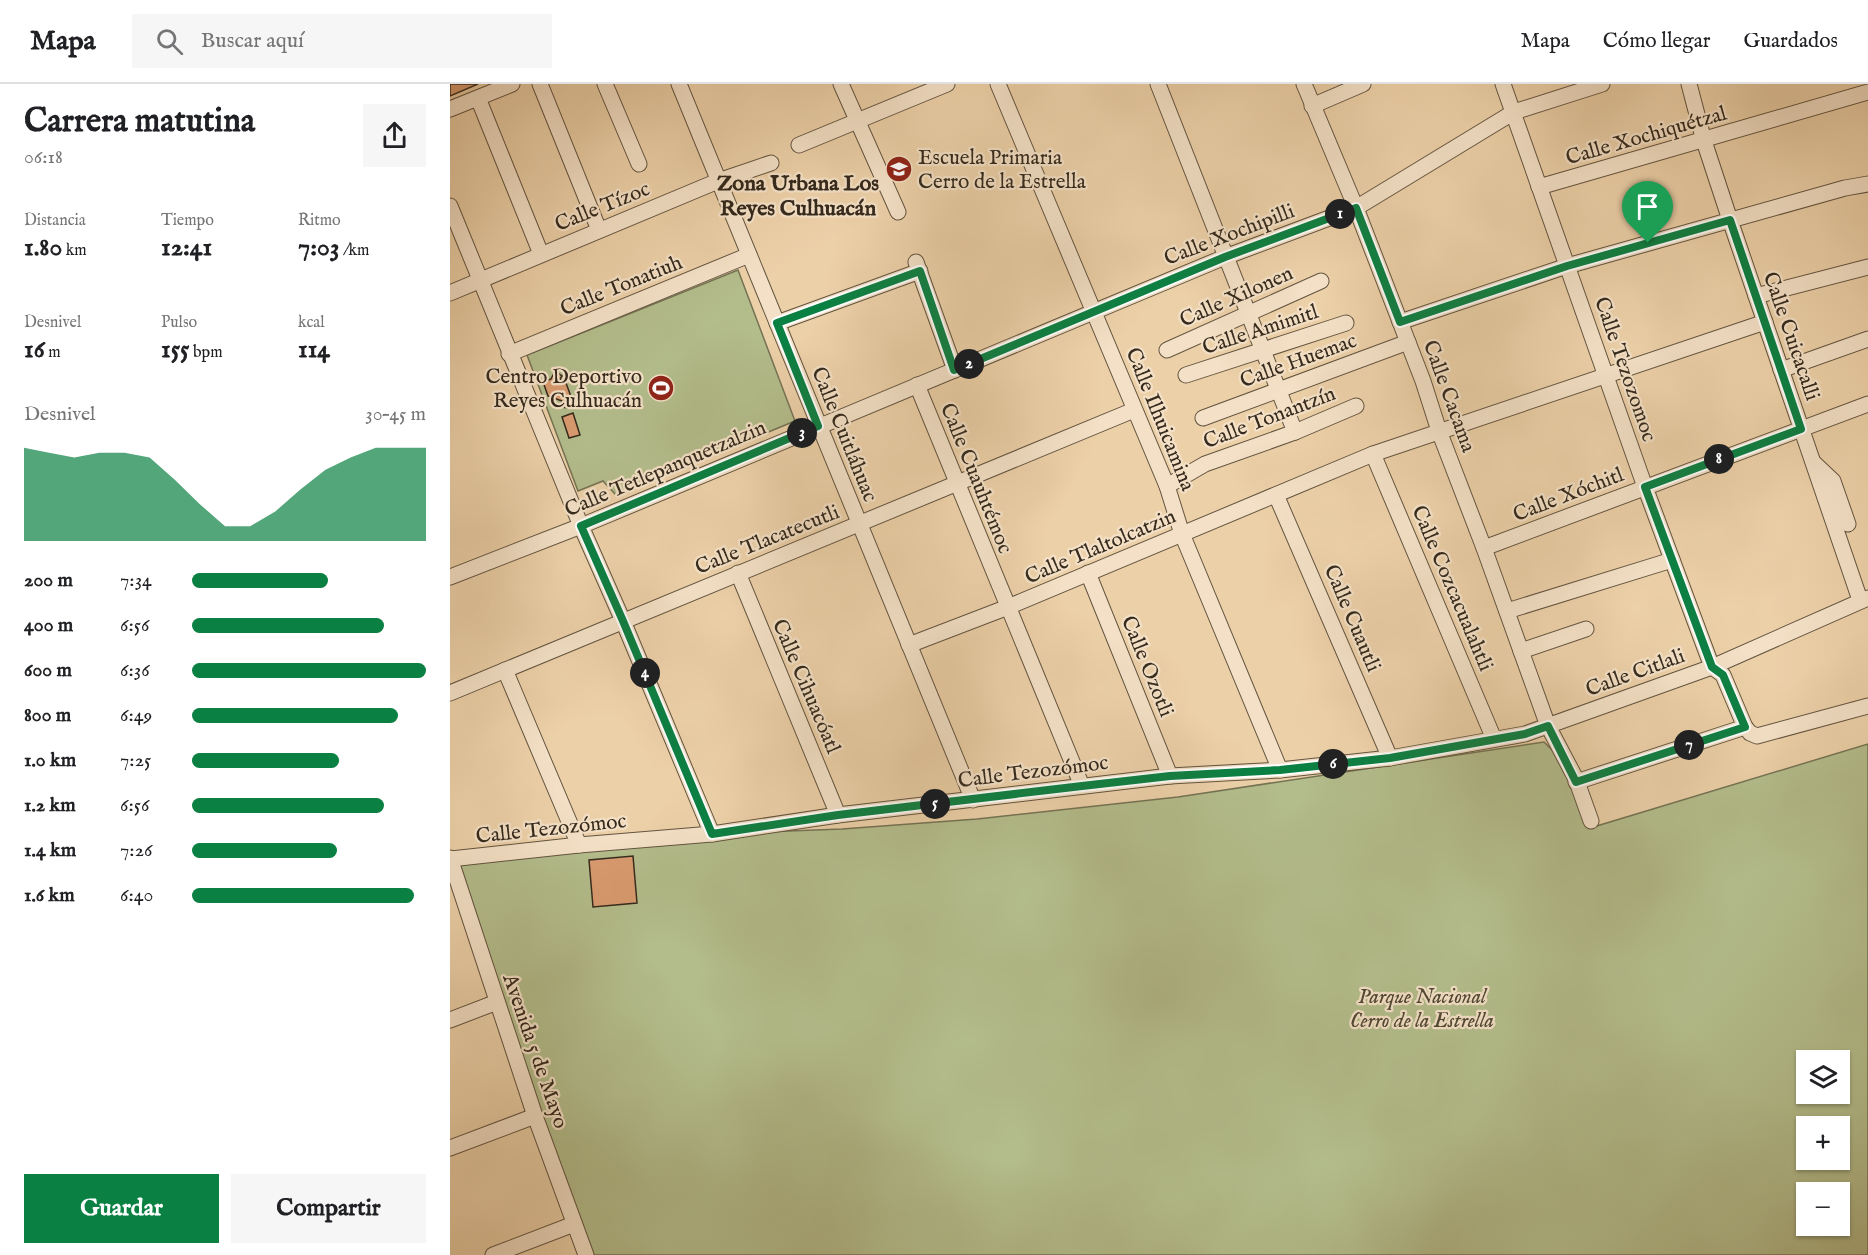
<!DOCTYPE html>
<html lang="es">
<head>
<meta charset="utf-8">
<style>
  :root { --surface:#fff; --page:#f6f6f6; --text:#202124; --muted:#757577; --line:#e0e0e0; --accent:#0b8043 }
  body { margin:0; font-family:"IM FELL English",serif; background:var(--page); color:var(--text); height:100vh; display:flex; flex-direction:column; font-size:22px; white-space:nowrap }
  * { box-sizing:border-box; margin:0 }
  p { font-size:20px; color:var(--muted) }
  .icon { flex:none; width:33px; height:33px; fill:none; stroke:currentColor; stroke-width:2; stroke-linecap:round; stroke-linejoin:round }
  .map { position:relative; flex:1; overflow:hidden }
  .drawer { display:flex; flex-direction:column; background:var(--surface); width:450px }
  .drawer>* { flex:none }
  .tools { position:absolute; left:1346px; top:966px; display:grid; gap:12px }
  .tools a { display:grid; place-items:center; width:54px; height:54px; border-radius:0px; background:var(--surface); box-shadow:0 2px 4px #0004; font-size:30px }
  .pin { position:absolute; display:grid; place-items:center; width:51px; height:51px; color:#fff; margin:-62px -26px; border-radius:50% 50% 50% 0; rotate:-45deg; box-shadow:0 0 6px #0007 }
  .pin .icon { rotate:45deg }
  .km { position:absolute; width:30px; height:30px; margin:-15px; border-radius:50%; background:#222; color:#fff; font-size:16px; line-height:30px; text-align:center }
  .round { display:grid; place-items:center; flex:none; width:63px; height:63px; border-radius:0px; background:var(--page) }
  .overview { display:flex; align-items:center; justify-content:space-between; height:102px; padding:0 24px }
  h1 { font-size:33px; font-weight:700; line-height:45px }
  .stats { display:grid; grid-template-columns:repeat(3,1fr); gap:9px; height:102px; padding:6px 24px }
  .stats div { display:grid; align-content:center }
  .stats b { font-size:26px; font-weight:700 }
  .stats small { font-size:16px; font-weight:400 }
  .stats p { font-size:16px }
  .chart { height:168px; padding:12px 24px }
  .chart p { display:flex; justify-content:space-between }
  .chart svg { width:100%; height:108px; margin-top:6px; fill:var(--accent); opacity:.7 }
  .action { display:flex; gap:12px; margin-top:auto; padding:12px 24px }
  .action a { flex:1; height:69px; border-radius:0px; background:var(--accent); color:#fff; font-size:24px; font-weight:700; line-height:69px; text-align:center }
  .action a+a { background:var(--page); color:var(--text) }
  ul { padding:0 24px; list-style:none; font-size:20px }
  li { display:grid; grid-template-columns:96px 72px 1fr; align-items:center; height:45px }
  li i { height:15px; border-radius:8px; background:var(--accent) }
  header { display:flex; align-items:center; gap:36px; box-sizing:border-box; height:84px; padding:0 30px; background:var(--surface); border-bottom:2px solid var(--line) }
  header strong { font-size:28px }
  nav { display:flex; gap:33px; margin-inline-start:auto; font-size:21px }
  .search { width:420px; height:54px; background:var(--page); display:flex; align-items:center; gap:15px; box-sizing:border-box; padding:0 21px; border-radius:0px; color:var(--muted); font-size:22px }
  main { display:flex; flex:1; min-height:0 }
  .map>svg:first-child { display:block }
  .green { fill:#b3bc8b; stroke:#747354; stroke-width:1.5; fill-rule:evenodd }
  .building { fill:#d99b6f; stroke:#352a1d; stroke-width:1.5 }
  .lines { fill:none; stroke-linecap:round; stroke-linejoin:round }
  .minor-casing { stroke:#635440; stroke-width:17 }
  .minor { stroke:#f3e0c6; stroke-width:15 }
  .route-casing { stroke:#fff; stroke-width:12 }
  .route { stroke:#0b8043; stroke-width:8 }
  .labels { text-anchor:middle; stroke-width:4.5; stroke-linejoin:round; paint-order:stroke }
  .street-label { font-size:21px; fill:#352a1d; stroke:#f3e0c6 }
  .poi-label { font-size:21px; fill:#352a1d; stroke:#f3e0c6; text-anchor:start }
  .park-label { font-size:21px; font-style:italic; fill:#4e4733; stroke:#f3e0c6 }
  .neighbourhood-label { font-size:22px; font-weight:bold; fill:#352a1d; stroke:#f3e0c6 }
</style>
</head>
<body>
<header>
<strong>Mapa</strong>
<div class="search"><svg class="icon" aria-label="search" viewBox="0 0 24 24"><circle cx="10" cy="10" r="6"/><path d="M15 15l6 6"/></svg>Buscar aquí</div>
<nav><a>Mapa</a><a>Cómo llegar</a><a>Guardados</a></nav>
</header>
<main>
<section class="drawer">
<div class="overview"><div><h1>Carrera matutina</h1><p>06:18</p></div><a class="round"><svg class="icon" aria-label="share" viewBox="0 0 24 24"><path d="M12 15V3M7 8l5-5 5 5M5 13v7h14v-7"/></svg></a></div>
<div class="stats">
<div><p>Distancia</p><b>1.80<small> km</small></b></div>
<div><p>Tiempo</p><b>12:41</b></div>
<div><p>Ritmo</p><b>7:03<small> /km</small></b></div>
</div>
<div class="stats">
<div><p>Desnivel</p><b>16<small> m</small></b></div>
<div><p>Pulso</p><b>155<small> bpm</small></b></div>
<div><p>kcal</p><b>114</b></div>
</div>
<div class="chart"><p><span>Desnivel</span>30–45 m</p>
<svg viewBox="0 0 160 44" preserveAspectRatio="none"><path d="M0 44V6L10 8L20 10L30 8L40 8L50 10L60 19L70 29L80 38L90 38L100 32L110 23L120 15L130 10L140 6L150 6L160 6V44z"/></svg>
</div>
<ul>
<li><b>200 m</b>7:34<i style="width:58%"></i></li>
<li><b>400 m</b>6:56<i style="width:82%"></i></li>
<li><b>600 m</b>6:36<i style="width:100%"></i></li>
<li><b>800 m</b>6:49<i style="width:88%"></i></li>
<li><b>1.0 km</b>7:25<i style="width:63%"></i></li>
<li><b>1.2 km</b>6:56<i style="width:82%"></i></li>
<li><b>1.4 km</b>7:26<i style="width:62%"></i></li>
<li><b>1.6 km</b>6:40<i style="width:95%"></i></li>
</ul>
<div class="action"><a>Guardar</a><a>Compartir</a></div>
</section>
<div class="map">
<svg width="1418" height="1171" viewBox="0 0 1418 1171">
  <rect width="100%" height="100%" fill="#ecd0a8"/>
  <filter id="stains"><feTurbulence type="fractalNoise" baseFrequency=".00333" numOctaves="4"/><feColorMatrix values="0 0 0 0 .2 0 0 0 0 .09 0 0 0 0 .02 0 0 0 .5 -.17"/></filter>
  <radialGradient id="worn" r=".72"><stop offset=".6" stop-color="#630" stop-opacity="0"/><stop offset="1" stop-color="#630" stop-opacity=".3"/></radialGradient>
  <g class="green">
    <polygon points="288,186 345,337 166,411 153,397 128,407 77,271"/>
    <path d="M1094,658L1111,675L1140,744L1418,660V1171H140L4,778L262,750L392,745L527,735L728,713ZM1356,976H1389V1010H1356ZM1356,1042H1389V1076H1356ZM1356,1108H1389V1142H1356Z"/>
  </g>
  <g class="building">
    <polygon points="0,0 28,0 0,12"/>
    <polygon points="105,287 112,292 110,295 116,299 123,318 118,324 112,323 112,317 98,312 93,298 101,295"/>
    <polygon points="123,329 130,351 119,354 112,333"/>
    <polygon points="183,772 187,819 143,823 139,776"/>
  </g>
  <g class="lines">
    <defs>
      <g id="minor">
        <polyline points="90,0 149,146"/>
        <polyline points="155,0 189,80"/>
        <polyline points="229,0 523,716"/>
        <polyline points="391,0 448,128"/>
        <polyline points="548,0 717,402 732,450 830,686"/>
        <polyline points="708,0 845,348"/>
        <polyline points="854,0 906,124 973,297 989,347 1034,464 1098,642 1126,695 1141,737"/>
        <polyline points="1053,0 1195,403 1262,583 1273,591 1295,643 1300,649 1307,652 1418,622"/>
        <polyline points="1239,0 1254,57 1280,136 1410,516"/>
        <polyline points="28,14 91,170"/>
        <polyline points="862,22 913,0"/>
        <polyline points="0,25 62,0"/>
        <polyline points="349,61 497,0"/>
        <polyline points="1089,103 1418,8"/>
        <polyline points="0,122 131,442 173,537 262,750"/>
        <polyline points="466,178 505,286"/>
        <polyline points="0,209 268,97 321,79"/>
        <polyline points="1306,212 1418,183"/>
        <polyline points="950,238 1117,182 1395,104 1418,100"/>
        <polyline points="327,239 470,187"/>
        <polyline points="717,266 871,197"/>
        <polyline points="59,270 299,171"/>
        <polyline points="1331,286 1418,255"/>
        <polyline points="736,291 896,239"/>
        <polyline points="467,301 632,702"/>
        <polyline points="753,334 958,258"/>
        <polyline points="923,370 1044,655"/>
        <polyline points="1364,379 1383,397 1398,440"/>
        <polyline points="717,402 755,380 845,348 906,322"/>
        <polyline points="826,411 940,674"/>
        <polyline points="1034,464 1418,320"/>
        <polyline points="288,489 388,731"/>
        <polyline points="638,489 720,692"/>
        <polyline points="0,493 131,442 775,173 906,124 1064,28 1152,0"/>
        <polyline points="1057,527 1222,476"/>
        <polyline points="459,561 558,523 923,370 1315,238"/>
        <polyline points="1071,567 1136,545"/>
        <polyline points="55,586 129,761"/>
        <polyline points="0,609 684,326"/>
        <polyline points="1126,698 1295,643"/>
        <polyline points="0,774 85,1032 136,1171"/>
        <polyline points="0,775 129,761 262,750 388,731 720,692 830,686 940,674 1075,650 1262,583 1418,514"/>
        <polyline points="0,936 47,918"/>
        <polyline points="0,1064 85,1032"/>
        <polyline points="43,1171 124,1140"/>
      </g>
    </defs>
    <use href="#minor" class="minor-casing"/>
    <use href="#minor" class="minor"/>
  </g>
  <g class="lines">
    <defs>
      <polygon id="route" points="906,124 950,238 1117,182 1280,136 1351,345 1195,403 1262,583 1273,591 1295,643 1126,698 1098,642 1075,650 940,674 830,686 720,692 632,702 388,731 262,750 173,537 131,442 368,342 327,239 470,187 504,286 775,173"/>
    </defs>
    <use href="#route" class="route-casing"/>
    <use href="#route" class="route"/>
  </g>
  <defs>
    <symbol id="school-disc" viewBox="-11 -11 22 22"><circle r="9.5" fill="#8f2418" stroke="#f3e0c6"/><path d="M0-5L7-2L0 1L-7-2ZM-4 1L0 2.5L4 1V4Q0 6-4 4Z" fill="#fff"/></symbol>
    <symbol id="stadium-disc" viewBox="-11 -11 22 22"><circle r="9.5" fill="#8f2418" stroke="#f3e0c6"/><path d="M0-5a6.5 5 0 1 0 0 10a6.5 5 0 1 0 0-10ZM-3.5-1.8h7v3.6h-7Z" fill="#fff"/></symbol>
  </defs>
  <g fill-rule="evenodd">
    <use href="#school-disc" x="434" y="70" width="30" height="30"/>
    <use href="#stadium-disc" x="196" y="289" width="30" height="30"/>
  </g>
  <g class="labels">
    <g class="street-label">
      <text transform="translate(1196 51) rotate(-16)" y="7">Calle Xochiquétzal</text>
      <text transform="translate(152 122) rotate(-22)" y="7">Calle Tízoc</text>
      <text transform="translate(779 150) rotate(-21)" y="7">Calle Xochipilli</text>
      <text transform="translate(171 201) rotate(-22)" y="7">Calle Tonatiuh</text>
      <text transform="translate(786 212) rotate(-24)" y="7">Calle Xilonen</text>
      <text transform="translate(810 245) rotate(-18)" y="7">Calle Amimitl</text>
      <text transform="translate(1342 252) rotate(71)" y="7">Calle Cuicacalli</text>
      <text transform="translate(848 276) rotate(-20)" y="7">Calle Huemac</text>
      <text transform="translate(1176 285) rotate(71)" y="7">Calle Tezozomoc</text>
      <text transform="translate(1000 312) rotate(70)" y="7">Calle Cacama</text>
      <text transform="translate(819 333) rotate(-21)" y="7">Calle Tonantzín</text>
      <text transform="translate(711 335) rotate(68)" y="7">Calle Ilhuicamina</text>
      <text transform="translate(395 350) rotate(68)" y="7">Calle Cuitláhuac</text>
      <text transform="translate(215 384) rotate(-23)" y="7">Calle Tetlepanquetzalzin</text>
      <text transform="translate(527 394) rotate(68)" y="7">Calle Cuauhtémoc</text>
      <text transform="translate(1118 410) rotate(-21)" y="7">Calle Xóchitl</text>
      <text transform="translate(317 455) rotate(-22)" y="7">Calle Tlacatecutli</text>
      <text transform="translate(650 462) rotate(-23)" y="7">Calle Tlaltolcatzin</text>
      <text transform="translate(1003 504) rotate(67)" y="7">Calle Cozcacualahtli</text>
      <text transform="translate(903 534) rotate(67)" y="7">Calle Cuautli</text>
      <text transform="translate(698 582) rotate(68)" y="7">Calle Ozotli</text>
      <text transform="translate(1185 588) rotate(-20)" y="7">Calle Citlali</text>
      <text transform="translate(357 602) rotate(67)" y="7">Calle Cihuacóatl</text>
      <text transform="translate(583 687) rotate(-7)" y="7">Calle Tezozómoc</text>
      <text transform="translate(101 744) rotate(-6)" y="7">Calle Tezozómoc</text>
      <text transform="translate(86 967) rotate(71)" y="7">Avenida 5 de Mayo</text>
    </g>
    <g class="poi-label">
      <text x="468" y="80">Escuela Primaria<tspan x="468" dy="24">Cerro de la Estrella</tspan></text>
      <text x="192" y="299" text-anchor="end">Centro Deportivo<tspan x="192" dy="24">Reyes Culhuacán</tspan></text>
    </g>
    <g class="park-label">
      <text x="972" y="919">Parque Nacional<tspan x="972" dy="24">Cerro de la Estrella</tspan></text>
    </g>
    <g class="neighbourhood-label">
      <text x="348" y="106">Zona Urbana Los<tspan x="348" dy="25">Reyes Culhuacán</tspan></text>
    </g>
  </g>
  <rect width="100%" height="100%" filter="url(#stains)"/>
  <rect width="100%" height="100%" fill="url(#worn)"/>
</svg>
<div class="tools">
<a><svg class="icon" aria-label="layers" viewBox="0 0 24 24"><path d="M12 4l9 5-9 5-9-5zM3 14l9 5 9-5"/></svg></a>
<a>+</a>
<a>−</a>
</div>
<div class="pin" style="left:1198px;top:159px;background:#1e9e55"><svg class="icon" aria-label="arrive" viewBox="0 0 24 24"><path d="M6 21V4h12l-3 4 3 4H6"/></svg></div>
<b class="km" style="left:890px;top:130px">1</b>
<b class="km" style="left:519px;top:280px">2</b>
<b class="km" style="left:352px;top:349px">3</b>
<b class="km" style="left:195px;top:589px">4</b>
<b class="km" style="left:485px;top:720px">5</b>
<b class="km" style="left:883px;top:680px">6</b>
<b class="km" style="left:1239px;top:661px">7</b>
<b class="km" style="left:1269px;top:375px">8</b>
</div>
</main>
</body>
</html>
